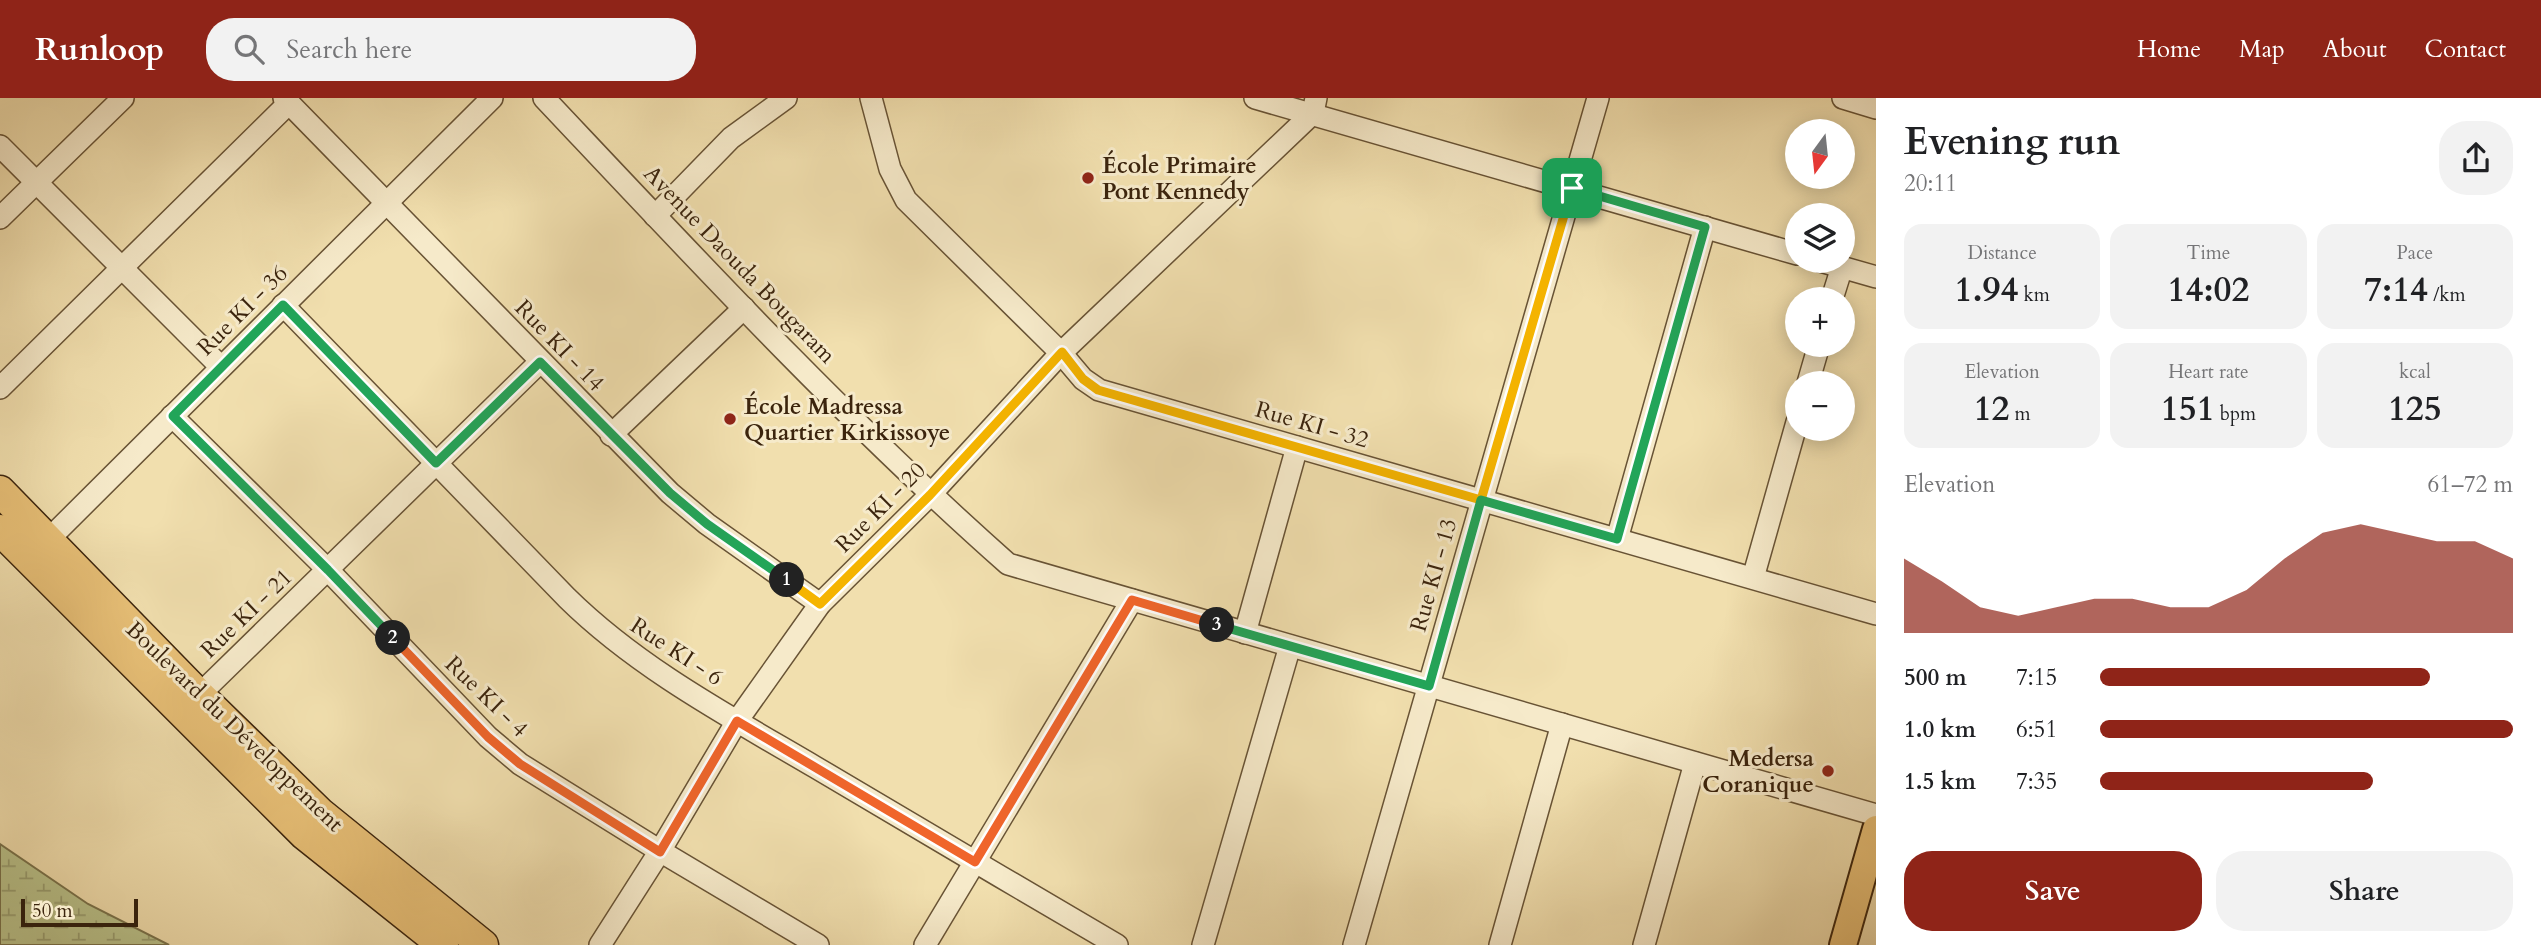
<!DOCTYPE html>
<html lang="en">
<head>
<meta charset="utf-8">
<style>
  :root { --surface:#fff; --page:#f2f2f2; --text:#202124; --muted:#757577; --accent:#8f2418 }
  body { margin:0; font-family:Cardo,serif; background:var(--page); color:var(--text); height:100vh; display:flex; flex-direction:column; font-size:26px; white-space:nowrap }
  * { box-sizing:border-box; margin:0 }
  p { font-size:23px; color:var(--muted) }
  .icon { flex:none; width:38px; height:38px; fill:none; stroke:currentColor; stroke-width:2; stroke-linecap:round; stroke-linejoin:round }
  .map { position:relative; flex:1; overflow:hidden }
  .sheet { display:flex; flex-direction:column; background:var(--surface); width:665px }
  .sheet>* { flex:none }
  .needle { width:46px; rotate:195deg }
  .fabs { position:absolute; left:1785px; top:21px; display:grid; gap:14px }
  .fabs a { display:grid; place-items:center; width:70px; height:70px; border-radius:50%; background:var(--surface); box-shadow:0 4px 18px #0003; font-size:35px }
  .scale { position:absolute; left:21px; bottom:18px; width:117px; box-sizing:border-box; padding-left:7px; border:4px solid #3b240d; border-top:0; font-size:19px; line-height:24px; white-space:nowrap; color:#3b240d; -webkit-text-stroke:5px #f6eaca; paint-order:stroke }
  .pin { position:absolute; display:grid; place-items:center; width:60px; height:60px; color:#fff; margin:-30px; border-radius:14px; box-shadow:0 4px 10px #0006 }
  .km { position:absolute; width:35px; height:35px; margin:-18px; border-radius:50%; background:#222; color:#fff; font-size:19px; line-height:35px; text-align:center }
  .round { display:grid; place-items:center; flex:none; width:74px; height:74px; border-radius:28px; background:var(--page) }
  .summary { display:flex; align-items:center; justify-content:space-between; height:119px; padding:0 28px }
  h1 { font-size:38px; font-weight:600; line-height:52px }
  .metrics { display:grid; grid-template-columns:repeat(3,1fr); gap:10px; height:119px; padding:7px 28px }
  .metrics div { display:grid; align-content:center; border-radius:18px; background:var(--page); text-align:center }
  .metrics b { font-size:35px; font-weight:600 }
  .metrics small { font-size:19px; font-weight:400 }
  .metrics p { font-size:19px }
  .chart { height:196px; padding:14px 28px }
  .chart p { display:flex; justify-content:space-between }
  .chart svg { width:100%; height:126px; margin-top:7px; fill:var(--accent); opacity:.7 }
  .cta { display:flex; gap:14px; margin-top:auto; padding:14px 28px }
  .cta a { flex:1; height:80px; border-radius:28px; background:var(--accent); color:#fff; font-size:28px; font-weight:600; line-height:80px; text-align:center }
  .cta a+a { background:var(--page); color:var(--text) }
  ul { padding:0 28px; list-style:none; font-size:23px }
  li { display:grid; grid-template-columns:112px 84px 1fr; align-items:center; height:52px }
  li i { height:18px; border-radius:9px; background:var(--accent) }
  header { display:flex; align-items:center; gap:42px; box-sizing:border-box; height:98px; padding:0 35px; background:var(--accent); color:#fff }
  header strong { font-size:33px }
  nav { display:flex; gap:38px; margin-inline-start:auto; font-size:24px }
  .search { width:490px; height:63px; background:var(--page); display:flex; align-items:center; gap:18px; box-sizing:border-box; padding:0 24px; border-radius:28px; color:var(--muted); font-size:26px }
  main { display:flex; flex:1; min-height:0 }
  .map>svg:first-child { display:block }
  .wetland { fill:url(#wetland-marsh); stroke:#7a734c; stroke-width:2 }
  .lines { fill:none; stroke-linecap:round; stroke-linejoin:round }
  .minor-casing { stroke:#685335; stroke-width:24 }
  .major-casing { stroke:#3b240d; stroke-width:30 }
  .highway-casing { stroke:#3b240d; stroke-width:33 }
  .minor { stroke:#f6eaca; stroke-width:21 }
  .major { stroke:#e8c077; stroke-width:26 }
  .highway { stroke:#e8c077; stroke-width:30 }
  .split-1-casing { stroke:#fff; stroke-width:14 }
  .split-2-casing { stroke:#fff; stroke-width:14 }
  .split-3-casing { stroke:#fff; stroke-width:14 }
  .split-4-casing { stroke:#fff; stroke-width:14 }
  .split-1 { stroke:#f5b400; stroke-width:9 }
  .split-2 { stroke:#22a559; stroke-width:9 }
  .split-3 { stroke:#f0652b; stroke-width:9 }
  .split-4 { stroke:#22a559; stroke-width:9 }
  .poi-dot { fill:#8f2418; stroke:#f6eaca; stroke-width:2.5 }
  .labels { text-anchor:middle; stroke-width:6; stroke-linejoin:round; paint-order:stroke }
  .poi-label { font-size:23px; font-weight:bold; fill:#3b240d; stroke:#f6eaca; text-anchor:start }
  .street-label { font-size:23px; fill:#3b240d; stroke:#f6eaca }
</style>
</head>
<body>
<header>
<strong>Runloop</strong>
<div class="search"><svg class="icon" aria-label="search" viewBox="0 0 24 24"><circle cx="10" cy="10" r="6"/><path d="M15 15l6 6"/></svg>Search here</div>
<nav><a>Home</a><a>Map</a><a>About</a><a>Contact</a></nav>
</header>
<main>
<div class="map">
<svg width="1876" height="847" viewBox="0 0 1876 847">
  <defs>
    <pattern id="wetland-marsh" width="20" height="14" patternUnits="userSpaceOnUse" patternTransform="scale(1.75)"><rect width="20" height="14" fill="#b9c28b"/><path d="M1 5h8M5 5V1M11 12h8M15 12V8" fill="none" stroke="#989d70"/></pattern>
  </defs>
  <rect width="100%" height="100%" fill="#f1dfae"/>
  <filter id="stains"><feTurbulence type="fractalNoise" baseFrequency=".00286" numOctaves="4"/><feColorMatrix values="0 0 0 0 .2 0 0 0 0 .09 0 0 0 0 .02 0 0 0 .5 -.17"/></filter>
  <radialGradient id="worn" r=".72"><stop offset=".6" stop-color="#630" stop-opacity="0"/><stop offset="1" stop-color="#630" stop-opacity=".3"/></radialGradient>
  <polygon class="wetland" points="0,746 88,806 169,847 0,847"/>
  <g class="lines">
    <defs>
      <g id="minor">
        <polyline points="284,0 670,395 707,426 820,506"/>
        <path d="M544,0C694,159 844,321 1008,466L1876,717"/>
        <polyline points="871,0 890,71 906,102 1061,255 1083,281 1099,292 1876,516"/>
        <polyline points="1255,0 1797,156"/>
        <polyline points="1843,0 1876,10"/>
        <polyline points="0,48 221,269"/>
        <polyline points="655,118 731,40 786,0"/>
        <polyline points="0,120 123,0"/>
        <polyline points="1820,163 1876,179"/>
        <polyline points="1832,201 1842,169"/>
        <path d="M283,207L567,500C638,570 730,619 815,669C916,729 1016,788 1117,847"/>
        <polyline points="1808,285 1819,247"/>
        <polyline points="0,290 289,5"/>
        <polyline points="172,318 328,472 488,639 520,666 660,753 818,847"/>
        <polyline points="611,337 744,210"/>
        <polyline points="1617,441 1705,129"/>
        <polyline points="40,450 492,0"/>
        <polyline points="1753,480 1797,324"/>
        <polyline points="1245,535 1297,349"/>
        <polyline points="199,597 540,264"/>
        <polyline points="600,847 660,753 737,623 820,506 930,397 1061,255 1313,15 1316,0"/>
        <polyline points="925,847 1132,502"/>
        <polyline points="1203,847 1290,548"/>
        <polyline points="1354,847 1598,0"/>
        <polyline points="1500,847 1562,626"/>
        <polyline points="1644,847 1695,665"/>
      </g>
      <polyline id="major" points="1843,847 1876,731"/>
      <g id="highway">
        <polyline points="0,393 199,597 320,715 483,847"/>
        <polyline points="0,432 304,736 443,847"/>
      </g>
    </defs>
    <use href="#minor" class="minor-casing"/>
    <use href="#major" class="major-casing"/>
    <use href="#highway" class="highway-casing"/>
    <use href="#minor" class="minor"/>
    <use href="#major" class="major"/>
    <use href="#highway" class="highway"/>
  </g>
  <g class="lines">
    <defs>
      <polyline id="split-1" points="787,482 820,506 930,397 1062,254 1083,281 1098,292 1481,402 1572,90"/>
      <polyline id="split-2" points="393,540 328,472 173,318 283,207 436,365 540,264 670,395 707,426 787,482"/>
      <polyline id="split-3" points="393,540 488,639 520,666 660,754 737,623 975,764 1132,502 1217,527"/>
      <polyline id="split-4" points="1217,527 1429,588 1481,402 1617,441 1705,129 1572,90"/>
    </defs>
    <use href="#split-1" class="split-1-casing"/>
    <use href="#split-2" class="split-2-casing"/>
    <use href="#split-3" class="split-3-casing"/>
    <use href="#split-4" class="split-4-casing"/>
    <use href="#split-1" class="split-1"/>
    <use href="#split-2" class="split-2"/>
    <use href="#split-3" class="split-3"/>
    <use href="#split-4" class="split-4"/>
  </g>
  <g class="poi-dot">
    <circle cx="1088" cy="80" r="7"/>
    <circle cx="730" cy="321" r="7"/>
    <circle cx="1828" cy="673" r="7"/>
  </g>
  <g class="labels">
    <g class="poi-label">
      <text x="1102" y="75">École Primaire<tspan x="1102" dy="26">Pont Kennedy</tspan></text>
      <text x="744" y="316">École Madressa<tspan x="744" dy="26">Quartier Kirkissoye</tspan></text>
      <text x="1814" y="668" text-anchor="end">Medersa<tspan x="1814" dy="26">Coranique</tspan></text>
    </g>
    <g class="street-label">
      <text transform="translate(740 166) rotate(46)" y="8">Avenue Daouda Bougaram</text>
      <text transform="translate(242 212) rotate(-45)" y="8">Rue KI - 36</text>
      <text transform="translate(560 247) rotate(46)" y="8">Rue KI - 14</text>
      <text transform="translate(1312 326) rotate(16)" y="8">Rue KI - 32</text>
      <text transform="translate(880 409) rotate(-45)" y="8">Rue KI - 20</text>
      <text transform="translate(1433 477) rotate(-74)" y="8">Rue KI - 13</text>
      <text transform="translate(246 515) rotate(-44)" y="8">Rue KI - 21</text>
      <text transform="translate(677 553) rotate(33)" y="8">Rue KI - 6</text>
      <text transform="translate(487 598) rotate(44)" y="8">Rue KI - 4</text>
      <text transform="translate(235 628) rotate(44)" y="8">Boulevard du Développement</text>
    </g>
  </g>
  <rect width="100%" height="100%" filter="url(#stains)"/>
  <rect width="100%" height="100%" fill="url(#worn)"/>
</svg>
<div class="fabs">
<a><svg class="needle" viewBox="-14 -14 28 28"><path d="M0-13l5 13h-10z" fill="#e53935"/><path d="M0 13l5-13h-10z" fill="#757577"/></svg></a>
<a><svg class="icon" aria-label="layers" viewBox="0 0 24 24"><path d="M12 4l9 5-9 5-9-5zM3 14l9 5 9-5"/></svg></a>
<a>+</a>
<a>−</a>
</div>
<div class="scale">50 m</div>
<div class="pin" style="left:1572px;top:90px;background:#1e9e55"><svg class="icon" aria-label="arrive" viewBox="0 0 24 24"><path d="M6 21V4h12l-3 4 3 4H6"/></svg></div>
<b class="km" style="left:787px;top:482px">1</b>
<b class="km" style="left:393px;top:540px">2</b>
<b class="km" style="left:1217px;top:527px">3</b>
</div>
<section class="sheet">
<div class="summary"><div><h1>Evening run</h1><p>20:11</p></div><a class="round"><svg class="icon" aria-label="share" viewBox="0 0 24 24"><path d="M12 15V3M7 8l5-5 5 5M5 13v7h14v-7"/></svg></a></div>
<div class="metrics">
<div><p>Distance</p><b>1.94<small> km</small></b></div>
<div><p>Time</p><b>14:02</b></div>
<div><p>Pace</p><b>7:14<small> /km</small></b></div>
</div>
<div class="metrics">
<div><p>Elevation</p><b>12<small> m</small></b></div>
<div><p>Heart rate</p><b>151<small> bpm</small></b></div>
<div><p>kcal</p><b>125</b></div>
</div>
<div class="chart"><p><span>Elevation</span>61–72 m</p>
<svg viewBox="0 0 160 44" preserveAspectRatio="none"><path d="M0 44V18L10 26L20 35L30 38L40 35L50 32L60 32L70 35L80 35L90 29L100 18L110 9L120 6L130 9L140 12L150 12L160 18V44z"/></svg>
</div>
<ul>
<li><b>500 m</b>7:15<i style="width:80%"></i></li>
<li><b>1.0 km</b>6:51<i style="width:100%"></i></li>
<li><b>1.5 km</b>7:35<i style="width:66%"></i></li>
</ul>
<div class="cta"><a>Save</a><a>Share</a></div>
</section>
</main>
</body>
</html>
